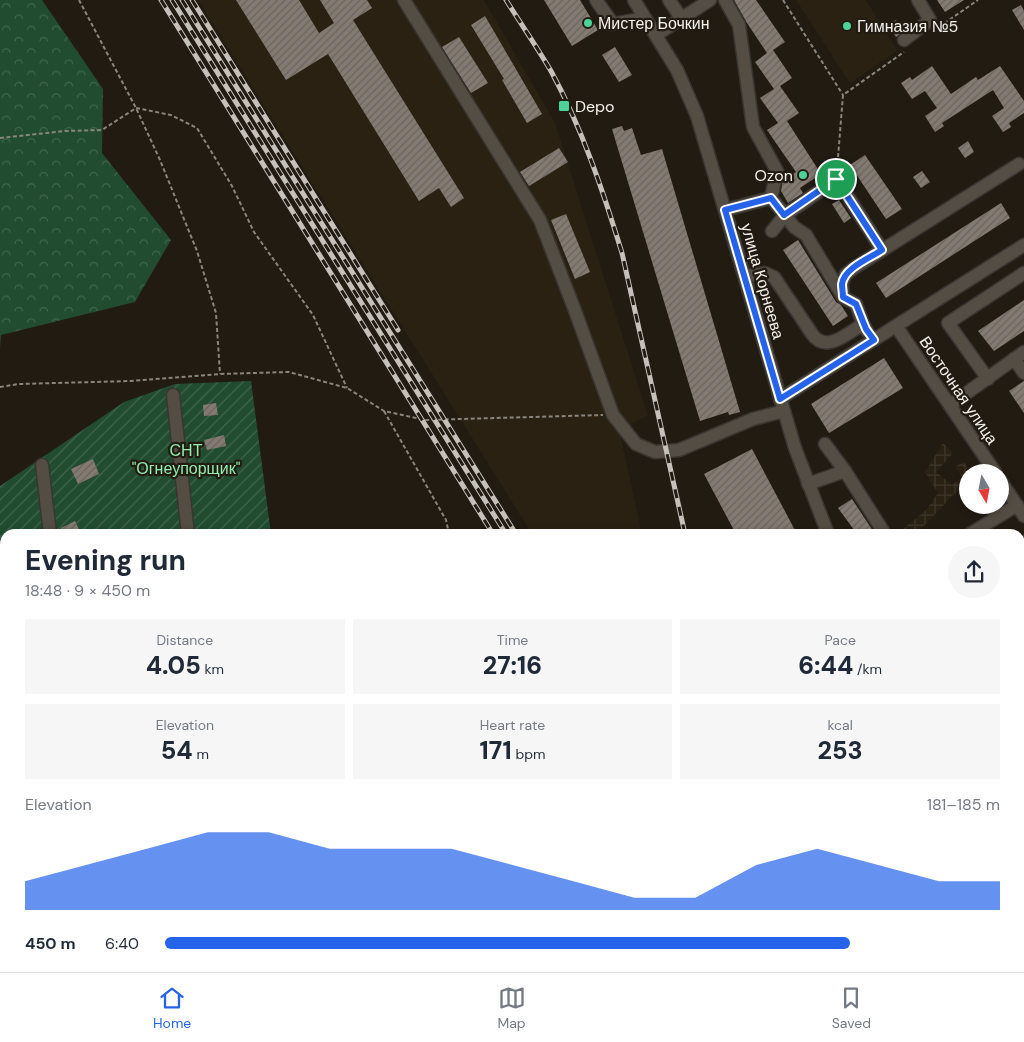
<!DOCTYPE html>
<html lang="en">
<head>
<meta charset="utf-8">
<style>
  :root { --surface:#fff; --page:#f6f6f7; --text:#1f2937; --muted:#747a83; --line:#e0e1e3; --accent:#2563eb }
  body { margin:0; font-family:"DM Sans",sans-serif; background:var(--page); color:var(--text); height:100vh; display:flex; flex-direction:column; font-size:19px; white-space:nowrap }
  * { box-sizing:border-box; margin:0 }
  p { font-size:16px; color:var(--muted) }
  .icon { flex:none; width:28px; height:28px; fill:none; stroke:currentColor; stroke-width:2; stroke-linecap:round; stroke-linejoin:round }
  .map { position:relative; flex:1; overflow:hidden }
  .panel { position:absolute; left:0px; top:529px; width:1025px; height:444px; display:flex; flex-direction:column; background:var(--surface); border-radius:15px 15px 0 0; box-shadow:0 2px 8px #0003 }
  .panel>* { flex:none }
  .needle { width:32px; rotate:170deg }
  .controls { position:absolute; left:959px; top:464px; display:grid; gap:10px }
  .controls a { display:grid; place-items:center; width:50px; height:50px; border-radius:50%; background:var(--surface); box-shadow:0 2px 8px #0003; font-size:25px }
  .pin { position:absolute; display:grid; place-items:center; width:42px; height:42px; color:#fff; margin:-21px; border:2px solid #fff; border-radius:50%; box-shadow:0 1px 5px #0007 }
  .round { display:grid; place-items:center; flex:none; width:52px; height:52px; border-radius:26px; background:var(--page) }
  .head { display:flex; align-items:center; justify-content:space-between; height:85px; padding:0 25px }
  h1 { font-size:28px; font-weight:800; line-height:38px }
  .stats { display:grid; grid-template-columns:repeat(3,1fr); gap:8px; height:85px; padding:5px 25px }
  .stats div { display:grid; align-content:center; border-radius:0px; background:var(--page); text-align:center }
  .stats b { font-size:25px; font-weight:800 }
  .stats small { font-size:14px; font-weight:400 }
  .stats p { font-size:14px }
  .chart { height:140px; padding:10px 25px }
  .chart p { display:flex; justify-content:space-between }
  .chart svg { width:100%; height:90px; margin-top:5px; fill:var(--accent); opacity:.7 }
  ul { padding:0 25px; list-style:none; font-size:16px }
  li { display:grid; grid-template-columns:80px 60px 1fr; align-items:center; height:38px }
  li i { height:12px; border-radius:6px; background:var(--accent) }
  .tabs { display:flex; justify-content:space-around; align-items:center; height:70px; border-top:1px solid var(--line); background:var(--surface); font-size:14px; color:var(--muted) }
  .tabs a { display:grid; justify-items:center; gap:2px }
  .tabs .selected { color:var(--accent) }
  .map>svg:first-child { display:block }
  .built { fill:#2a2113 }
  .industrial { fill:url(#industrial-grid) }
  .forest { fill:url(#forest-crowns) }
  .garden { fill:url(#garden-furrows) }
  .building { fill:url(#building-hatch) }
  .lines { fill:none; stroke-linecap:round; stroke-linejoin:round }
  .minor-casing { stroke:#393531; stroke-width:15 }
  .path { stroke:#8a857d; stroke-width:2; stroke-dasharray:4 2.5; stroke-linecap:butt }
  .minor { stroke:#534d43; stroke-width:12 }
  .rail-casing { stroke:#c5c1ba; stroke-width:5 }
  .rail { stroke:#211b12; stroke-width:3; stroke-dasharray:9; stroke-linecap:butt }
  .route-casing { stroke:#fff; stroke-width:10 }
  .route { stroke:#2563eb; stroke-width:6 }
  .poi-dot { fill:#4dd39a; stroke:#211b12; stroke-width:2 }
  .labels { text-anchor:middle; stroke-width:4.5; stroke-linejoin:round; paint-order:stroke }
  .poi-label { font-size:16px; fill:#f5f1eb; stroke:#211b12; text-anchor:start }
  .street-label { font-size:16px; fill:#f5f1eb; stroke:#211b12 }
  .park-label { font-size:16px; fill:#91ecae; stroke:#211b12 }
</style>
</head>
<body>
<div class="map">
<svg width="1024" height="972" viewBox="0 0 1024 972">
  <defs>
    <pattern id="industrial-grid" width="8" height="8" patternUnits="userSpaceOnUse" patternTransform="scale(1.25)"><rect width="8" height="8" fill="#2a2113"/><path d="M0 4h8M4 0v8" fill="none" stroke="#3f372a"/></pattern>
    <pattern id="forest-crowns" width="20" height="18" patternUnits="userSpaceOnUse" patternTransform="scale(1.25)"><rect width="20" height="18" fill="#214c30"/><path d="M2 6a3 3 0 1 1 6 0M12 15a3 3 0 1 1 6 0" fill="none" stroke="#42664e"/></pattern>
    <pattern id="garden-furrows" width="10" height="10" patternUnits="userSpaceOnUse" patternTransform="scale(1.25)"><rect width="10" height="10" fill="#214c30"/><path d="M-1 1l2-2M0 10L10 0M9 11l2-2" fill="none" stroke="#42664e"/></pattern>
    <pattern id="building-hatch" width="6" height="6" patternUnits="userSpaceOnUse" patternTransform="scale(1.25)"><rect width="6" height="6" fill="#847a71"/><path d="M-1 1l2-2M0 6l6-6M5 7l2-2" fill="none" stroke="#6a645e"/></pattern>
  </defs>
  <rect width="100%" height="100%" fill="#211b12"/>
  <g class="built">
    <polygon points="198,0 484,0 555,123 648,416 619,429 642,534 532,534"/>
    <polygon points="796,0 866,0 897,51 850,83"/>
    <polygon points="746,968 821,968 824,972 749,972"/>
  </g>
  <polygon class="industrial" points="943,443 953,453 936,472 952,485 962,477 956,466 964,462 971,472 968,472 967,485 953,495 923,527 914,534 897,534 926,510 938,493 925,472"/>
  <polygon class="forest" points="0,0 42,0 103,89 102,153 171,240 135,302 1,335 0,349"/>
  <g class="garden">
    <polygon points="251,381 271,534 5,534 4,735 0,670 0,486 124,402 175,384"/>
    <polygon points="0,723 1,739 5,737 5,968 559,968 549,972 0,972"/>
  </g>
  <g class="building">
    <polygon points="236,0 299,0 319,33 334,23 320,0 367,0 372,8 353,20 464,198 451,207 439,188 419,201 328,54 286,80"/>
    <polygon points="544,0 580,0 598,30 572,46"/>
    <polygon points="734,0 756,0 785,42 773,50 792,78 780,86 799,113 787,121 821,174 800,188 803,193 788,203 781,191 783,180 796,172 767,130 778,123 760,98 774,89 755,62 767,53 747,23"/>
    <polygon points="937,0 964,0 945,12"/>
    <polygon points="1021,5 1024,11 1024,30 1012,10"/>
    <polygon points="485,16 542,114 527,123 502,80 504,79 471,25"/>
    <polygon points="896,20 903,31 896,37 888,25"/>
    <polygon points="459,37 488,83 471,93 442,47"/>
    <polygon points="615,47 632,75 619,82 602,55"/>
    <polygon points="932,66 951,94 976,77 978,80 1000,66 1024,101 1024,113 1009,123 1011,127 1003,132 992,116 1004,108 993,90 942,123 944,126 935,132 925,116 937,108 925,91 912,99 901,83 910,77 912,80"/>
    <polygon points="622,126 624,131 632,128 641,155 662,149 740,412 729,415 728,412 700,421 612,129"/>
    <polygon points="968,141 974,152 965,158 958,148"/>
    <polygon points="559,148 568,162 529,186 520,172"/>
    <polygon points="865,155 902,209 886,219 850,165"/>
    <polygon points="922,171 930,182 921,188 913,177"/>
    <polygon points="839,200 851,218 844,223 832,204"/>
    <polygon points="1001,203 1010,218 886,298 876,283"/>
    <polygon points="566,214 590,272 575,279 551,220"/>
    <polygon points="798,240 836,302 841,305 848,316 833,326 783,250"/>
    <polygon points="1024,300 1024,331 994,351 978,331"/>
    <polygon points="884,358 903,388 829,433 811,404"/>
    <polygon points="1024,381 1024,413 1009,391"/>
    <polygon points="216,403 218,415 204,416 203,405"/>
    <polygon points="224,435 226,446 207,450 204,440"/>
    <polygon points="752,449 797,534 736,534 704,474"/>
    <polygon points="93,459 99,474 78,484 71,469"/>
    <polygon points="852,499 875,534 857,534 838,508"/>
    <polygon points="75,521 80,531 75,534 63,534 61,528"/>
  </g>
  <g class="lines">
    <defs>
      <g id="minor">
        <polyline points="404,0 540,220 574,308 613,415 636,444 655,452 679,450 753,419 784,411"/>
        <polyline points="596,0 613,24 645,18"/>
        <polyline points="634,0 677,70 697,116 795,448 828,534"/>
        <polyline points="669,0 682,19"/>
        <polyline points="656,35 710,0"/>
        <polyline points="904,40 930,20 918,0"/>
        <polyline points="771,198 785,215 772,231"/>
        <polyline points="725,210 771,198 777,171 753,127 739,25 725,0"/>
        <path d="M745,276L765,273L774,277L812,334C826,354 848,333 863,324L867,331"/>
        <polyline points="842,295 806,235 794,227 785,215 837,179 882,250"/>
        <polyline points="863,324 856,304 843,297 842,283 846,274 854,268 1019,164"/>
        <polyline points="896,326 995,472"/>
        <polyline points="1014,359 1024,373"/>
        <polyline points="988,379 948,323 1024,273"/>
        <polyline points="173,395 188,534"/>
        <polyline points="780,399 1024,245"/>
        <polyline points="950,405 1024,352"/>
        <polyline points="825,444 845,471"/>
        <polyline points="42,465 50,534"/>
        <polyline points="1000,480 1024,516"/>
        <polyline points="808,484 845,471 883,531"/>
        <polyline points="970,534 1017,505"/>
        <polyline points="1020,545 1024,542"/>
        <polyline points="1020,713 1024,720"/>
        <polyline points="1020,843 1024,849"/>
        <polyline points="0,852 5,851"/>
        <polyline points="1020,916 1024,922"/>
        <polyline points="109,968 109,972"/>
        <polyline points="238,968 238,972"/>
        <polyline points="984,968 987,972"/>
      </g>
    </defs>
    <use href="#minor" class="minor-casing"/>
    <g class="path">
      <polyline points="79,0 136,108 160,160 197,251 216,313 220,374"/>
      <polyline points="783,0 843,95"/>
      <polyline points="939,27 978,0"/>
      <polyline points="0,138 65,131 102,130 136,108 171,115 197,128 232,186 254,232 313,315 347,388"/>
      <polyline points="837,170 843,95 904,52"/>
      <polyline points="0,387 19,384 131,381 220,374 289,372 347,388 384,411 425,420 603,415"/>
      <polyline points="384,411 446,520 449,534"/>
      <polyline points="299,968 301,972"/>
      <polyline points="686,968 687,972"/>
    </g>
    <use href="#minor" class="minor"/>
    <defs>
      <g id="rail">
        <polyline points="161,0 493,534"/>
        <polyline points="172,0 506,534"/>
        <polyline points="182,0 516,534"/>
        <polyline points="192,0 398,330"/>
        <path d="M506,0C521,24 537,47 551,71C582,128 603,191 622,253L685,534"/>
        <polyline points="778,968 781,972"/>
        <polyline points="796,968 799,972"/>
        <polyline points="809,968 811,972"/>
        <polyline points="852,968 854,972"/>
      </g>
    </defs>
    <use href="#rail" class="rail-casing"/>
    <use href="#rail" class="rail"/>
  </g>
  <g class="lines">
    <defs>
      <path id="route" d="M836,179L882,250C870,258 844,268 842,284C842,288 843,293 843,297L856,304L866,329L874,340L780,399L725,210L771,198L784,215Z"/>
    </defs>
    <use href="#route" class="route-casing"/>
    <use href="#route" class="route"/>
  </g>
  <g class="poi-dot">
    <circle cx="588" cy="23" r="5"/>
    <circle cx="847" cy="26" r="5"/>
    <rect x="558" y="100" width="12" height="12" rx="2.5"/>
    <circle cx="803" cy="175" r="5"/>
  </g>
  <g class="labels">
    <g class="poi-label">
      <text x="598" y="29">Мистер Бочкин</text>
      <text x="857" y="32">Гимназия №5</text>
      <text x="575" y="112">Depo</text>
      <text x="793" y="181" text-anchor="end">Ozon</text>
    </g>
    <g class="street-label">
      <text transform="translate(763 281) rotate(74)" y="6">улица Корнеева</text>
      <text transform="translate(959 390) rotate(56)" y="6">Восточная улица</text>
    </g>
    <g class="park-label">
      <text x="186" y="456">СНТ<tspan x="186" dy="18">"Огнеупорщик"</tspan></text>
    </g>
  </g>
</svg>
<div class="controls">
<a><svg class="needle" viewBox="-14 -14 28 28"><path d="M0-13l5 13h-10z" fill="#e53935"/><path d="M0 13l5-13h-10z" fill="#747a83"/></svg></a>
</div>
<div class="pin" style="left:836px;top:179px;background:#1e9e55"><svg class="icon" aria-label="arrive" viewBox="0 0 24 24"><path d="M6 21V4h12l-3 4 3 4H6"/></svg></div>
<section class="panel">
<div class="head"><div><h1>Evening run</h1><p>18:48 · 9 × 450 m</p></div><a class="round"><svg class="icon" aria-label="share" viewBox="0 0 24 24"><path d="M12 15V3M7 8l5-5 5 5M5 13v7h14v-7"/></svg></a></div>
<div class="stats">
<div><p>Distance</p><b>4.05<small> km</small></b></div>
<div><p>Time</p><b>27:16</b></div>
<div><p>Pace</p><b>6:44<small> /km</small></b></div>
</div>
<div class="stats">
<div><p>Elevation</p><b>54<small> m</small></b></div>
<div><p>Heart rate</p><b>171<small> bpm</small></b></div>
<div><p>kcal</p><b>253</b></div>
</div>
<div class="chart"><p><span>Elevation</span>181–185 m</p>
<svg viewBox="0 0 160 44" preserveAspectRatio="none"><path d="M0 44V30L10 22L20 14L30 6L40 6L50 14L60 14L70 14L80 22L90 30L100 38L110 38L120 22L130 14L140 22L150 30L160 30V44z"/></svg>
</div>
<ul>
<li><b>450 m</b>6:40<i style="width:82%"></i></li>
</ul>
</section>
</div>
<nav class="tabs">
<a class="selected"><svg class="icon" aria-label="home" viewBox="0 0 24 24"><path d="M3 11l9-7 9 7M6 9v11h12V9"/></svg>Home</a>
<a><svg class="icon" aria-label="map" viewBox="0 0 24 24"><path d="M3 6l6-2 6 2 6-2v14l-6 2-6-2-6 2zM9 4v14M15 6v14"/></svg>Map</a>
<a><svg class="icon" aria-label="saved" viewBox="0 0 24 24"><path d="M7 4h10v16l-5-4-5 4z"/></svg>Saved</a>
</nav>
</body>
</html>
